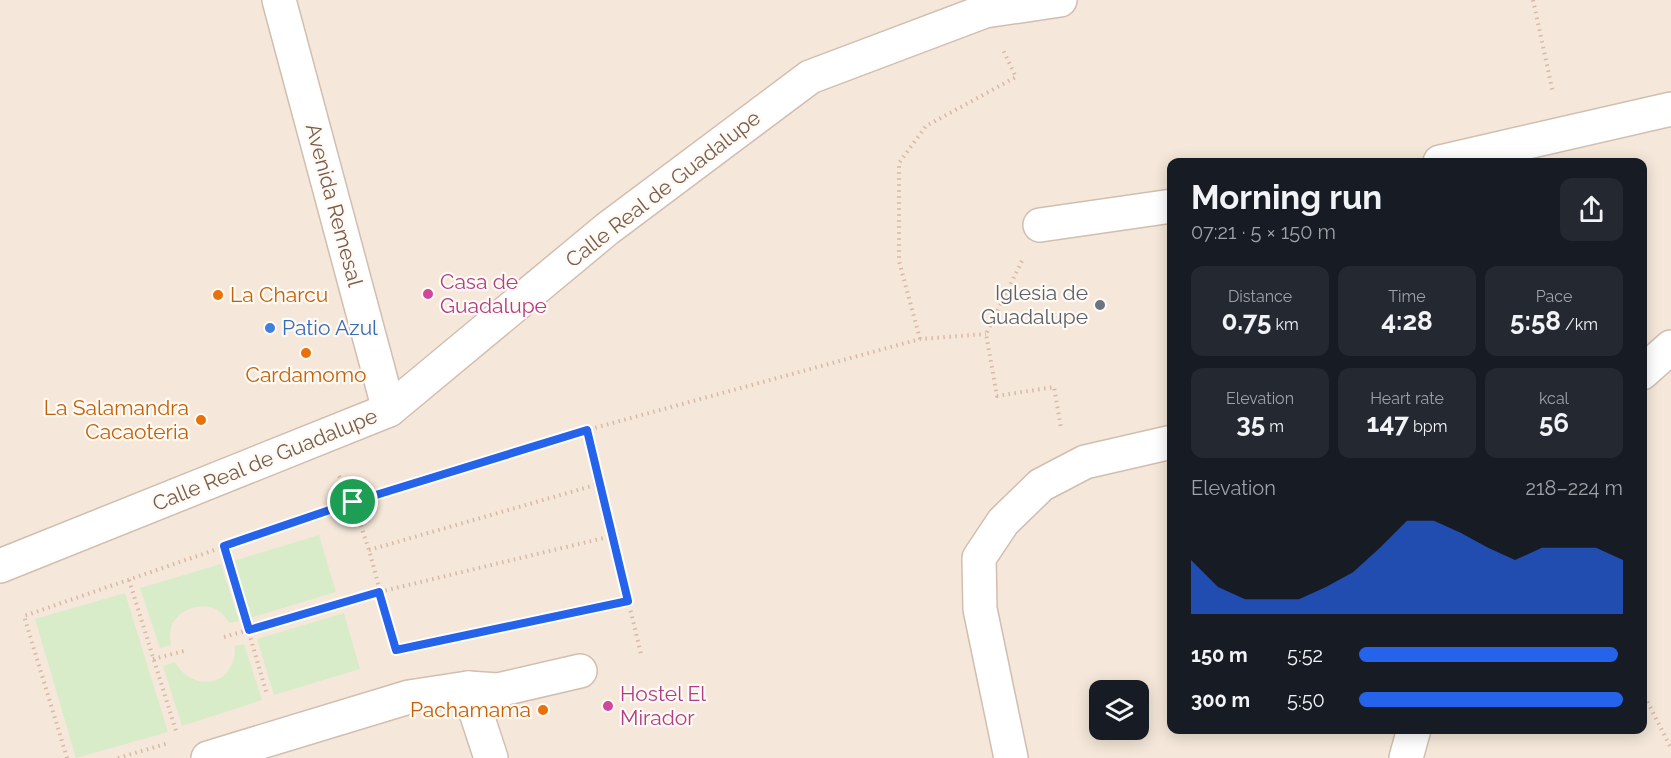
<!DOCTYPE html>
<html lang="en">
<head>
<meta charset="utf-8">
<style>
  :root { --surface:#171b24; --page:#242831; --text:#f1f3f6; --muted:#9ea1a6; --accent:#2563eb }
  body { margin:0; font-family:Raleway,sans-serif; background:var(--page); color:var(--text); height:100vh; display:flex; flex-direction:column; font-size:22px; white-space:nowrap }
  * { box-sizing:border-box; margin:0 }
  p { font-size:20px; color:var(--muted) }
  .icon { flex:none; width:33px; height:33px; fill:none; stroke:currentColor; stroke-width:2; stroke-linecap:round; stroke-linejoin:round }
  .map { position:relative; flex:1; overflow:hidden }
  .side { position:absolute; left:1167px; top:158px; width:480px; height:576px; display:flex; flex-direction:column; background:var(--surface); border-radius:12px; box-shadow:0 3px 15px #0003 }
  .side>* { flex:none }
  .controls { position:absolute; left:1089px; top:680px; display:grid; gap:12px }
  .controls a { display:grid; place-items:center; width:60px; height:60px; border-radius:12px; background:var(--surface); box-shadow:0 3px 15px #0003; font-size:30px }
  .pin { position:absolute; display:grid; place-items:center; width:51px; height:51px; color:#fff; margin:-26px; border:3px solid #fff; border-radius:50%; box-shadow:0 2px 6px #0007 }
  .round { display:grid; place-items:center; flex:none; width:63px; height:63px; border-radius:12px; background:var(--page) }
  .headline { display:flex; align-items:center; justify-content:space-between; height:102px; padding:0 24px }
  h1 { font-size:33px; font-weight:700; line-height:45px }
  .metrics { display:grid; grid-template-columns:repeat(3,1fr); gap:9px; height:102px; padding:6px 24px }
  .metrics div { display:grid; align-content:center; border-radius:12px; background:var(--page); text-align:center }
  .metrics b { font-size:26px; font-weight:700 }
  .metrics small { font-size:16px; font-weight:400 }
  .metrics p { font-size:16px }
  .chart { height:168px; padding:12px 24px }
  .chart p { display:flex; justify-content:space-between }
  .chart svg { width:100%; height:108px; margin-top:6px; fill:var(--accent); opacity:.7 }
  ul { padding:0 24px; list-style:none; font-size:20px }
  li { display:grid; grid-template-columns:96px 72px 1fr; align-items:center; height:45px }
  li i { height:15px; border-radius:8px; background:var(--accent) }
  .map>svg:first-child { display:block }
  .residential { fill:#f5e8da; fill-rule:evenodd }
  .green { fill:#d8ecc9 }
  .lines { fill:none; stroke-linecap:round; stroke-linejoin:round }
  .minor-casing { stroke:#d1beb0; stroke-width:36 }
  .path { stroke:#d9b8a5; stroke-width:4; stroke-dasharray:1.5 4.5; stroke-linecap:butt }
  .minor { stroke:#fff; stroke-width:33 }
  .route-casing { stroke:#fff; stroke-width:12 }
  .route { stroke:#2563eb; stroke-width:8 }
  .hotel-dot { fill:#d1479c; stroke:#fffaf3; stroke-width:2 }
  .food-dot { fill:#e8710a; stroke:#fffaf3; stroke-width:2 }
  .worship-dot { fill:#6b7280; stroke:#fffaf3; stroke-width:2 }
  .shop-dot { fill:#3f7fe0; stroke:#fffaf3; stroke-width:2 }
  .labels { text-anchor:middle; stroke-width:4.5; stroke-linejoin:round; paint-order:stroke }
  .street-label { font-size:21px; fill:#7a5c4d; stroke:#fffaf3 }
  .hotel-label { font-size:21px; fill:#b23c85; stroke:#fffaf3; text-anchor:start }
  .worship-label { font-size:21px; fill:#5b616d; stroke:#fffaf3; text-anchor:end }
  .food-label { font-size:21px; fill:#c56008; stroke:#fffaf3; text-anchor:end }
  .shop-label { font-size:21px; fill:#366cbe; stroke:#fffaf3; text-anchor:start }
</style>
</head>
<body>
<div class="map">
<svg width="1671" height="758" viewBox="0 0 1671 758">
  <rect width="100%" height="100%" fill="#fdf6ec"/>
  <path class="residential" d="M0,0H1671V758H0ZM1172,162H1642V729H1172ZM1100,690H1138V729H1100Z"/>
  <g class="green">
    <polygon points="319,535 336,592 250,618 233,561"/>
    <path d="M221,564L239,621L230,623C227,620 224,615 220,612C206,601 184,607 174,621C169,628 170,637 171,645L160,648L140,588Z"/>
    <polygon points="125,593 168,732 76,758 35,619"/>
    <polygon points="344,613 360,669 274,695 257,639"/>
    <path d="M244,644L262,700L182,726L163,666L175,662C188,687 224,690 233,661C235,656 235,651 235,646Z"/>
  </g>
  <g class="lines">
    <defs>
      <g id="minor">
        <polyline points="279,0 389,410"/>
        <polyline points="1440,162 1671,109"/>
        <polyline points="1040,225 1172,206"/>
        <polyline points="1642,373 1671,347"/>
        <polyline points="0,566 389,410 607,229 810,77 985,11 1060,0"/>
        <polyline points="468,688 491,758"/>
        <polyline points="208,758 409,697 468,688 498,690 580,671"/>
        <polyline points="1011,758 980,609 979,558 1003,522 1041,485 1085,462 1172,442"/>
        <polyline points="1406,758 1414,729"/>
      </g>
    </defs>
    <use href="#minor" class="minor-casing"/>
    <g class="path">
      <polyline points="1533,0 1553,93"/>
      <polyline points="1022,261 986,334 997,396 1054,387 1061,428"/>
      <polyline points="920,339 899,261 899,163 926,126 1016,77 1003,50"/>
      <polyline points="587,430 641,654"/>
      <polyline points="339,476 353,502 369,550 398,657"/>
      <polyline points="224,546 267,695"/>
      <polyline points="369,550 599,484"/>
      <polyline points="129,580 176,731"/>
      <polyline points="224,637 379,592 612,536"/>
      <polyline points="396,650 628,601"/>
      <polyline points="153,659 184,651"/>
      <polyline points="1642,691 1671,748"/>
      <polyline points="67,758 24,616 353,502 587,430 920,339 986,334"/>
      <polyline points="118,758 169,743"/>
    </g>
    <use href="#minor" class="minor"/>
  </g>
  <g class="lines">
    <defs>
      <polygon id="route" points="587,430 628,601 396,650 379,592 249,630 224,546 353,502"/>
    </defs>
    <use href="#route" class="route-casing"/>
    <use href="#route" class="route"/>
  </g>
  <g class="hotel-dot">
    <circle cx="428" cy="294" r="6"/>
    <circle cx="608" cy="706" r="6"/>
  </g>
  <g class="food-dot">
    <circle cx="218" cy="295" r="6"/>
    <circle cx="306" cy="353" r="6"/>
    <circle cx="201" cy="420" r="6"/>
    <circle cx="543" cy="710" r="6"/>
  </g>
  <circle class="worship-dot" cx="1100" cy="305" r="6"/>
  <circle class="shop-dot" cx="270" cy="328" r="6"/>
  <g class="labels">
    <g class="street-label">
      <text transform="translate(663 189) rotate(-38)" y="7">Calle Real de Guadalupe</text>
      <text transform="translate(334 205) rotate(75)" y="7">Avenida Remesal</text>
      <text transform="translate(265 460) rotate(-22)" y="7">Calle Real de Guadalupe</text>
    </g>
    <g class="hotel-label">
      <text x="440" y="289">Casa de<tspan x="440" dy="24">Guadalupe</tspan></text>
      <text x="620" y="701">Hostel El<tspan x="620" dy="24">Mirador</tspan></text>
    </g>
    <g class="worship-label">
      <text x="1088" y="300">Iglesia de<tspan x="1088" dy="24">Guadalupe</tspan></text>
    </g>
    <g class="food-label">
      <text x="230" y="302" text-anchor="start">La Charcu</text>
      <text x="306" y="382" text-anchor="middle">Cardamomo</text>
      <text x="189" y="415">La Salamandra<tspan x="189" dy="24">Cacaoteria</tspan></text>
      <text x="531" y="717">Pachamama</text>
    </g>
    <g class="shop-label">
      <text x="282" y="335">Patio Azul</text>
    </g>
  </g>
</svg>
<div class="controls">
<a><svg class="icon" aria-label="layers" viewBox="0 0 24 24"><path d="M12 4l9 5-9 5-9-5zM3 14l9 5 9-5"/></svg></a>
</div>
<div class="pin" style="left:353px;top:502px;background:#1e9e55"><svg class="icon" aria-label="arrive" viewBox="0 0 24 24"><path d="M6 21V4h12l-3 4 3 4H6"/></svg></div>
<section class="side">
<div class="headline"><div><h1>Morning run</h1><p>07:21 · 5 × 150 m</p></div><a class="round"><svg class="icon" aria-label="share" viewBox="0 0 24 24"><path d="M12 15V3M7 8l5-5 5 5M5 13v7h14v-7"/></svg></a></div>
<div class="metrics">
<div><p>Distance</p><b>0.75<small> km</small></b></div>
<div><p>Time</p><b>4:28</b></div>
<div><p>Pace</p><b>5:58<small> /km</small></b></div>
</div>
<div class="metrics">
<div><p>Elevation</p><b>35<small> m</small></b></div>
<div><p>Heart rate</p><b>147<small> bpm</small></b></div>
<div><p>kcal</p><b>56</b></div>
</div>
<div class="chart"><p><span>Elevation</span>218–224 m</p>
<svg viewBox="0 0 160 44" preserveAspectRatio="none"><path d="M0 44V22L10 33L20 38L30 38L40 38L50 33L60 27L70 17L80 6L90 6L100 11L110 17L120 22L130 17L140 17L150 17L160 22V44z"/></svg>
</div>
<ul>
<li><b>150 m</b>5:52<i style="width:98%"></i></li>
<li><b>300 m</b>5:50<i style="width:100%"></i></li>
</ul>
</section>
</div>
</body>
</html>
